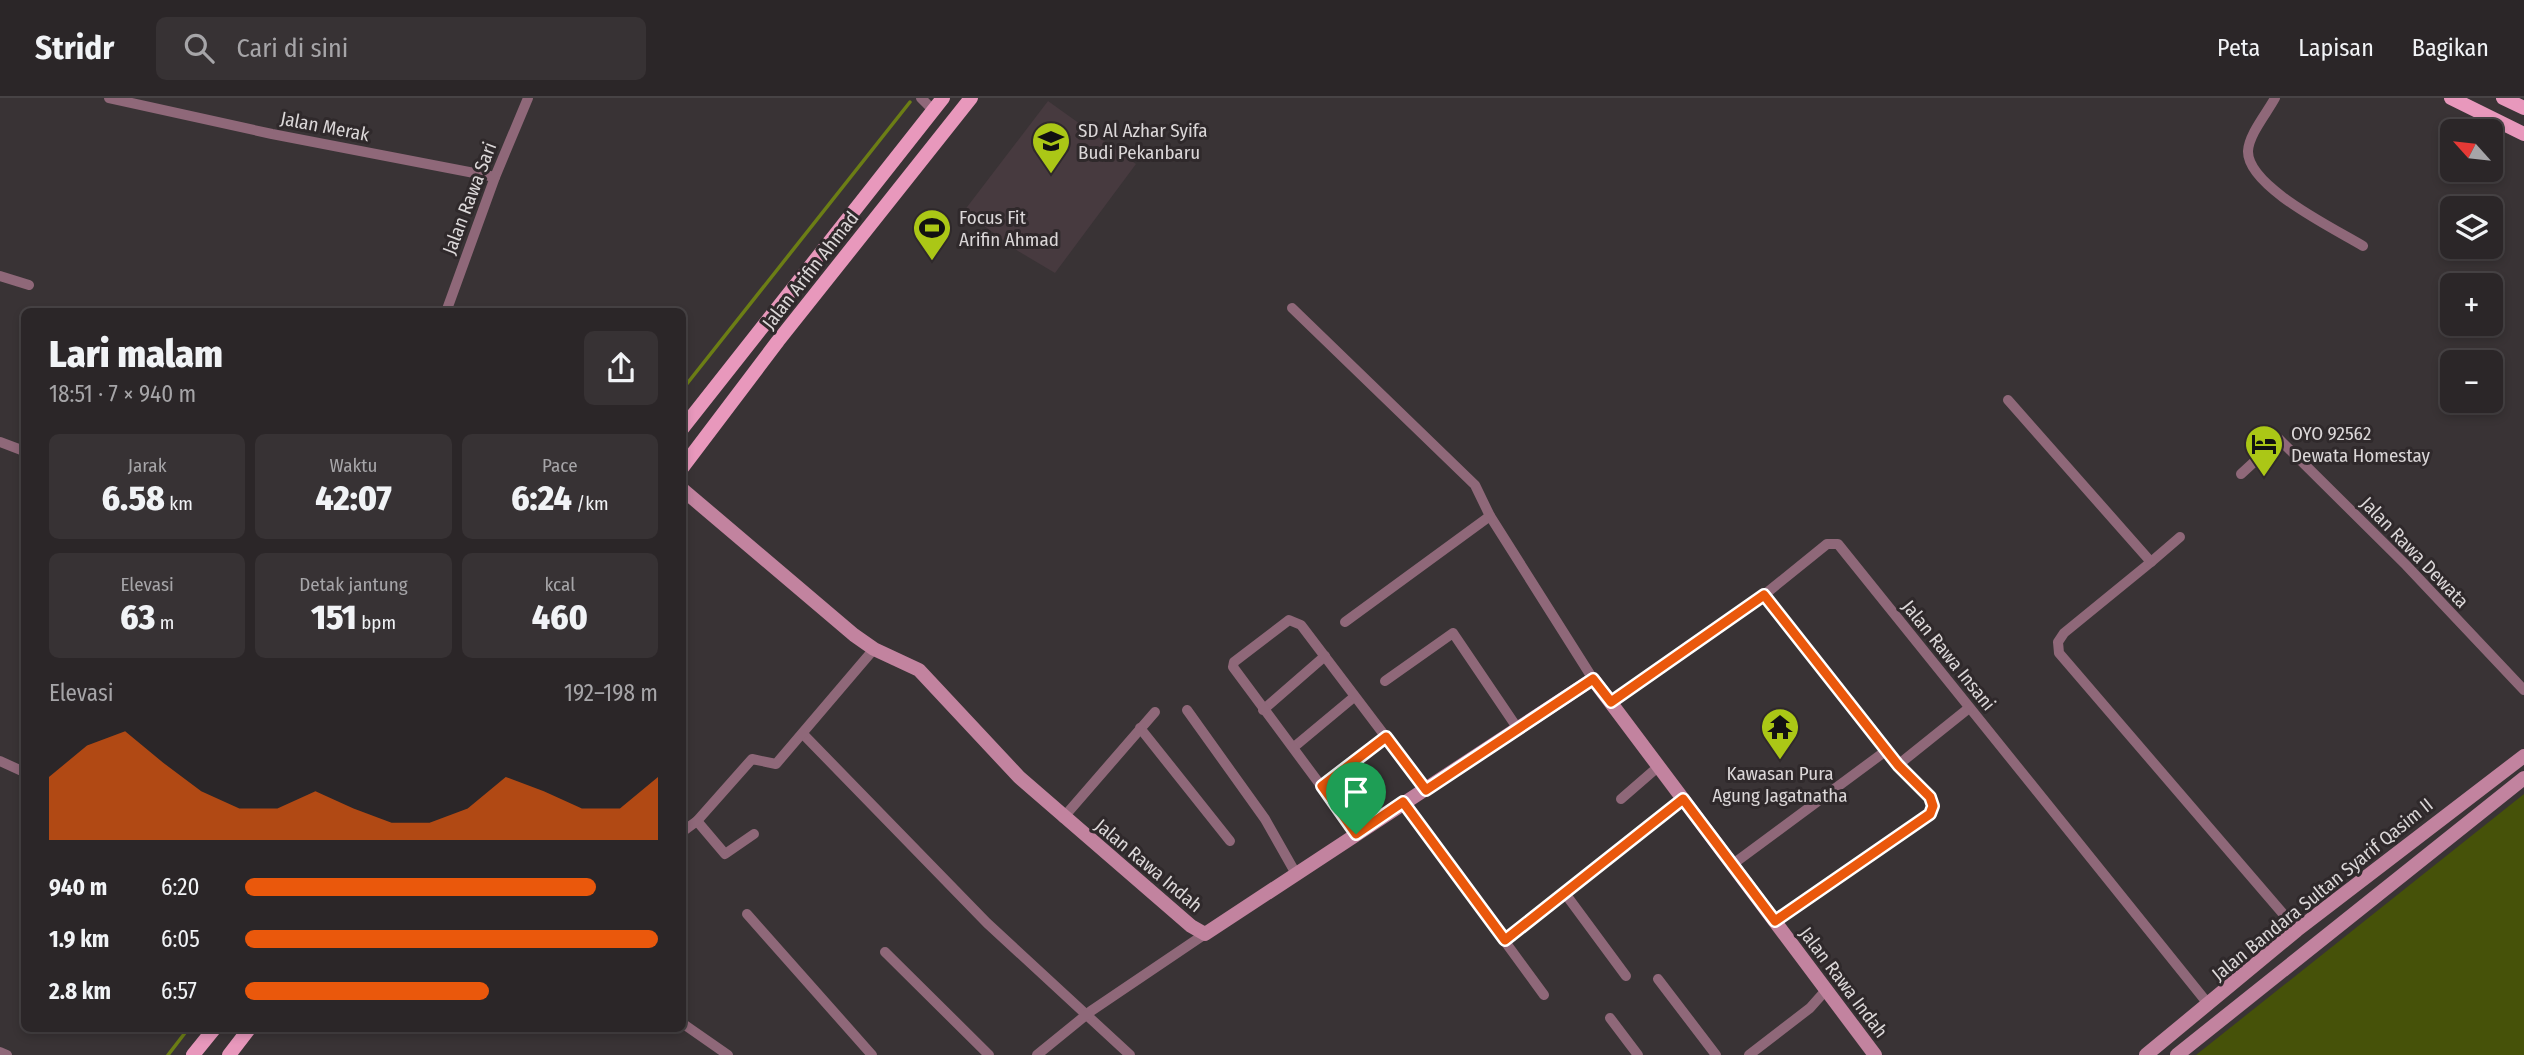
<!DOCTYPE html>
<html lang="id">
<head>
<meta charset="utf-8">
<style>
  :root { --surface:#2b2628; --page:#373234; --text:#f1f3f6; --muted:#a6a5a8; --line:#474345; --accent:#ea580c }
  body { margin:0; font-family:"Fira Sans Condensed",sans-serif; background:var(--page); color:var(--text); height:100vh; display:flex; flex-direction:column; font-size:26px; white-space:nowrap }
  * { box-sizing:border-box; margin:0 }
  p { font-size:23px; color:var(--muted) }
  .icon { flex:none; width:38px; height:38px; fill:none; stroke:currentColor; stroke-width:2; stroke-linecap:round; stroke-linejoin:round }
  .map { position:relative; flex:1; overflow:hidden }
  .panel { position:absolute; left:21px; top:210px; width:665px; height:724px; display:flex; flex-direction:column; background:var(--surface); border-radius:10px; box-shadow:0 4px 10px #0003,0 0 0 2px var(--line) }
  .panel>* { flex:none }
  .needle { width:46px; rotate:297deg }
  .controls { position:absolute; left:2440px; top:21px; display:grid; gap:14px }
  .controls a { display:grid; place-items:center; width:63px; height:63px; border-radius:10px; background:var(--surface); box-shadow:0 4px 10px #0003,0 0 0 2px var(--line); font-size:35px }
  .pin { position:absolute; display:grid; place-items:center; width:60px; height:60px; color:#fff; margin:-72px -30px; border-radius:50% 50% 50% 0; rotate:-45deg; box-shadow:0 0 7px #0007 }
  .pin .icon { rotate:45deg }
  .round { display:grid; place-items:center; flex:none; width:74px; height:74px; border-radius:10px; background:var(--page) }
  .overview { display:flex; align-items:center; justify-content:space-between; height:119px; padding:0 28px }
  h1 { font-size:38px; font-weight:800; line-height:52px }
  .figures { display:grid; grid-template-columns:repeat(3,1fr); gap:10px; height:119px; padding:7px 28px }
  .figures div { display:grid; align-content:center; border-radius:10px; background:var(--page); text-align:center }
  .figures b { font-size:35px; font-weight:800 }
  .figures small { font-size:19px; font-weight:400 }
  .figures p { font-size:19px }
  .chart { height:196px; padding:14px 28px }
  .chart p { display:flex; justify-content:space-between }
  .chart svg { width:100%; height:126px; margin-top:7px; fill:var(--accent); opacity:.7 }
  ul { padding:0 28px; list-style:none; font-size:23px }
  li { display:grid; grid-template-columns:112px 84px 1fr; align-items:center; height:52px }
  li i { height:18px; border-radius:9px; background:var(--accent) }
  header { display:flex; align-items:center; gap:42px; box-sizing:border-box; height:98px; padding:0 35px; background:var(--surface); border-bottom:2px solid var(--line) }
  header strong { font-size:33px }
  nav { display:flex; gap:38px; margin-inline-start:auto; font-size:24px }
  .search { width:490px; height:63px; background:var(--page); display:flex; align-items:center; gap:18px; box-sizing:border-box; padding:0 24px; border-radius:10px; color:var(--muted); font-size:26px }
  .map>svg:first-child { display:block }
  .built { fill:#473a3f }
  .green { fill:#465209 }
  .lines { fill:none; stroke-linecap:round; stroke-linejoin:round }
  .stream { stroke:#6c7e15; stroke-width:3.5 }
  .street { stroke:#8f6879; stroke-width:10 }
  .secondary { stroke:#c2839f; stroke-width:14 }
  .primary { stroke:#e898bc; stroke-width:14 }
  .route-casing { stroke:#fff; stroke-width:14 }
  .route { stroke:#ea580c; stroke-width:9 }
  .labels { text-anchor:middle; stroke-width:6; stroke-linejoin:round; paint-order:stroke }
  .street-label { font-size:19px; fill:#dbd7d8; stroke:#2f292b }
  .poi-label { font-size:19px; fill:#dbd7d8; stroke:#2f292b; text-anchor:start }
</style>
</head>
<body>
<header>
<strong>Stridr</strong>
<div class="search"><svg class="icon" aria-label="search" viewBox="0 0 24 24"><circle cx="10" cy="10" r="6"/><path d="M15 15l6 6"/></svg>Cari di sini</div>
<nav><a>Peta</a><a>Lapisan</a><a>Bagikan</a></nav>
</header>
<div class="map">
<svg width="2524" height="957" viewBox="0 0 2524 957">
  <rect width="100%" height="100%" fill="#393335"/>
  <polygon class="built" points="1048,3 1136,66 1055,175 1018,153 964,113"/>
  <polygon class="green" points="2524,696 2524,957 2196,957"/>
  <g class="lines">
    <g class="stream">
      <polyline points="682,292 910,4"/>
      <polyline points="168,957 188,931"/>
    </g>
    <g class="street">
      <polyline points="109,0 272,36 495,79"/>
      <polyline points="921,0 933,12"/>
      <path d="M2275,0C2267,15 2249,36 2248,53C2247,89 2337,132 2363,148"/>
      <polyline points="0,178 29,187"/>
      <polyline points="1292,210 1475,387 1490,418 1593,581"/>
      <polyline points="446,214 495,79 528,0"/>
      <polyline points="2008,302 2151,464 2064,535 2058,544 2059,555 2297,832"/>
      <polyline points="0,344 24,353"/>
      <polyline points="2241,376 2279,341 2406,467 2524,592"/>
      <polyline points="2151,464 2180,439"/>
      <polyline points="1764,497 1887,652"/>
      <polyline points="1345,524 1490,418"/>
      <polyline points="1385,583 1453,535 1518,631"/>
      <polyline points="1611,604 1764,497 1827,446 1838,446 2209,907"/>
      <polyline points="1187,612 1265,721 1295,774"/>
      <polyline points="1263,612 1325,558"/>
      <polyline points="1140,630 1230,743"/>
      <polyline points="803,636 987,825 1130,957"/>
      <polyline points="1294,649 1354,599"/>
      <polyline points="0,663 24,674"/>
      <polyline points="1322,688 1386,639"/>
      <polyline points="1621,701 1659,668"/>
      <polyline points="1403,704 1544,897"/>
      <polyline points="1063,720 1155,614"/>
      <polyline points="697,723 725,756 754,736"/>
      <polyline points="682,734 697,723 752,661 776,666 874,551"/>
      <polyline points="1356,735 1233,569 1234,564 1289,522 1301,527 1426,692"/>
      <polyline points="1733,766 1887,652 1898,667 1969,610"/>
      <polyline points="1564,794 1626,878"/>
      <polyline points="747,816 872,957"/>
      <path d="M1775,823L1930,716C1939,697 1911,680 1898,667"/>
      <polyline points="1505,842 1683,701"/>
      <polyline points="885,854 989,957"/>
      <polyline points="1658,881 1716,957"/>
      <polyline points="1610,920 1638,957"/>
      <polyline points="682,925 728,957"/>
      <polyline points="0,954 7,957"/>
      <polyline points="1037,957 1091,913 1205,836"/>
      <polyline points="1749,957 1810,910 1826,892"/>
    </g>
    <g class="secondary">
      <polyline points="682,391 854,537 874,551 919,572 1019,679 1191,828 1205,836 1593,581 1875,957"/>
      <polyline points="2146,957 2297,832 2524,658"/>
      <polyline points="2177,957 2524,680"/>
    </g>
    <g class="primary">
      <polyline points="2451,0 2524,36"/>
      <polyline points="2503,0 2524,10"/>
      <polyline points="682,331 943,0"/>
      <polyline points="682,370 778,243 971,0"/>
      <polyline points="193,957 214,931"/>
      <polyline points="229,957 249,931"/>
    </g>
  </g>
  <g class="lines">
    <defs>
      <polygon id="route" points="1764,497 1898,667 1930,699 1933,708 1930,716 1775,823 1683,701 1505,842 1403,704 1356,736 1322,688 1386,639 1426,692 1593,581 1611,604"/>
    </defs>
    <use href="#route" class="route-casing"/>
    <use href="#route" class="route"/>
  </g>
  <defs>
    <symbol id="school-pin" viewBox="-11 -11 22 30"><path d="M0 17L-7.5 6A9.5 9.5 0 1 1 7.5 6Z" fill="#abc716" stroke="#2f292b"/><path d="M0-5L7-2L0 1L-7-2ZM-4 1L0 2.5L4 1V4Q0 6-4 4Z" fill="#111"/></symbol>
    <symbol id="stadium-pin" viewBox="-11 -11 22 30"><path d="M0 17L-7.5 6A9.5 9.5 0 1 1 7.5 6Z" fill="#abc716" stroke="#2f292b"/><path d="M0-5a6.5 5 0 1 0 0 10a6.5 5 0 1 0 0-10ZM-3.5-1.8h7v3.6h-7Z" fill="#111"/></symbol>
    <symbol id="hotel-pin" viewBox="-11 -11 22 30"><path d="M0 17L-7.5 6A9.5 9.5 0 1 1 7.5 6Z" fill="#abc716" stroke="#2f292b"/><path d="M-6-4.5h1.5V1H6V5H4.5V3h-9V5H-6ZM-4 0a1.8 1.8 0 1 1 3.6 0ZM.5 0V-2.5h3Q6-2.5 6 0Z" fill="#111"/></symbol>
    <symbol id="temple-pin" viewBox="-11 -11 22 30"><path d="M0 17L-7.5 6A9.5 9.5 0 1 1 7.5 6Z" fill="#abc716" stroke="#2f292b"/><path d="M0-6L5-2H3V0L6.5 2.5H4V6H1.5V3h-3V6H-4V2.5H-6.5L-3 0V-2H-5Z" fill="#111"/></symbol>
  </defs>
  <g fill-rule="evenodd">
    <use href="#school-pin" x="1029" y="21" width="44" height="60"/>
    <use href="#stadium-pin" x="910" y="108" width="44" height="60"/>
    <use href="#hotel-pin" x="2242" y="324" width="44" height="60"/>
    <use href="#temple-pin" x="1758" y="607" width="44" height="60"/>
  </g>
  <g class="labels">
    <g class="street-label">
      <text transform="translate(325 28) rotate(11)" y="7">Jalan Merak</text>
      <text transform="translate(469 100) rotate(-69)" y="7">Jalan Rawa Sari</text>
      <text transform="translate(810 172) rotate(-52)" y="7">Jalan Arifin Ahmad</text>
      <text transform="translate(2415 454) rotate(46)" y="7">Jalan Rawa Dewata</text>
      <text transform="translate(1949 557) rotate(51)" y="7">Jalan Rawa Insani</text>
      <text transform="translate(1149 767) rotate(40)" y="7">Jalan Rawa Indah</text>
      <text transform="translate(2322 791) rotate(-39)" y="7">Jalan Bandara Sultan Syarif Qasim II</text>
      <text transform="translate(1844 884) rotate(53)" y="7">Jalan Rawa Indah</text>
    </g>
    <g class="poi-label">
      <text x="1078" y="39">SD Al Azhar Syifa<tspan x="1078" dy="22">Budi Pekanbaru</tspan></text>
      <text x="959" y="126">Focus Fit<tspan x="959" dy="22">Arifin Ahmad</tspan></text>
      <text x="2291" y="342">OYO 92562<tspan x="2291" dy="22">Dewata Homestay</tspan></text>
      <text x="1780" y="682" text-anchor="middle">Kawasan Pura<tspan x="1780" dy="22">Agung Jagatnatha</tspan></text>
    </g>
  </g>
</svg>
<div class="controls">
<a><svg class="needle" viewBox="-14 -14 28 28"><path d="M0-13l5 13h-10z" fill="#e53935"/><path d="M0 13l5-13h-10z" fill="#a6a5a8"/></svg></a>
<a><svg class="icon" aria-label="layers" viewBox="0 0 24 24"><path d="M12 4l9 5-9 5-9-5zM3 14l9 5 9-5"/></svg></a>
<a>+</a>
<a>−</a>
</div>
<div class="pin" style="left:1356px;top:736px;background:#1e9e55"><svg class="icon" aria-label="arrive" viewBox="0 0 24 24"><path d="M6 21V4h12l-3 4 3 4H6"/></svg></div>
<section class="panel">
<div class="overview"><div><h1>Lari malam</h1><p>18:51 · 7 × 940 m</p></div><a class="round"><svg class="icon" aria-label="share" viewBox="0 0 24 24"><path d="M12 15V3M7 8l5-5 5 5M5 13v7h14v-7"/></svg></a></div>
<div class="figures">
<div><p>Jarak</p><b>6.58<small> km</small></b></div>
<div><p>Waktu</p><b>42:07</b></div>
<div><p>Pace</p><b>6:24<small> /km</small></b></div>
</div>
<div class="figures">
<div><p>Elevasi</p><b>63<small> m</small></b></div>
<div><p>Detak jantung</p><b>151<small> bpm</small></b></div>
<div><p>kcal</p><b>460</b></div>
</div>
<div class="chart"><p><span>Elevasi</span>192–198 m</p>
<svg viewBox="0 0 160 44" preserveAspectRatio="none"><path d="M0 44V22L10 11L20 6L30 17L40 27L50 33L60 33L70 27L80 33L90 38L100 38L110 33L120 22L130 27L140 33L150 33L160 22V44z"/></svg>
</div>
<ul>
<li><b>940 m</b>6:20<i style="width:85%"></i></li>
<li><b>1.9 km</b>6:05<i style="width:100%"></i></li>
<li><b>2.8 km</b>6:57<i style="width:59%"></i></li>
</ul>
</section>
</div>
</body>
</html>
